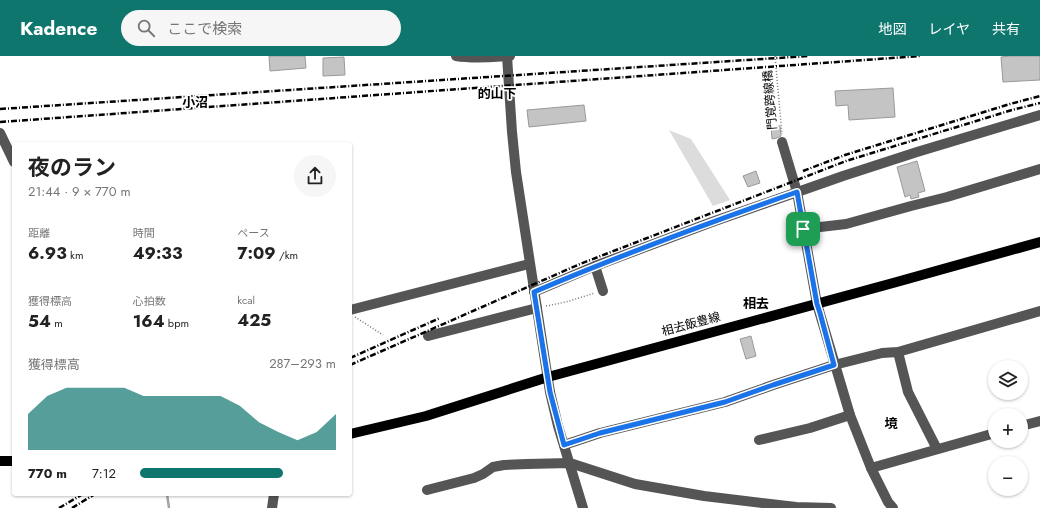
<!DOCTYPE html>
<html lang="ja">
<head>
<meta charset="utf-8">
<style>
  :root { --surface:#fff; --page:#f6f6f6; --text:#222; --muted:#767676; --accent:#0f766e }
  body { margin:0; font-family:Jost,"Noto Sans JP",sans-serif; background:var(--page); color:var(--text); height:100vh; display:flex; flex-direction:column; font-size:15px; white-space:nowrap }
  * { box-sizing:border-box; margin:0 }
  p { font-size:13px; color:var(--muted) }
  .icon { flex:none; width:22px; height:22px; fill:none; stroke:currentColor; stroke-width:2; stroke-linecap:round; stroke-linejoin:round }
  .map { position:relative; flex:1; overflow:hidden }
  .drawer { position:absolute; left:12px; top:86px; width:340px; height:354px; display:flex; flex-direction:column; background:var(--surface); border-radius:4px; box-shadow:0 1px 3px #0004 }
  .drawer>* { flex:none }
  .buttons { position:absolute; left:988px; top:304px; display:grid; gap:8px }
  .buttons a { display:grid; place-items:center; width:40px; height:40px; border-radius:50%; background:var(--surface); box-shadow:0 1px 3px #0004; font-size:20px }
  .pin { position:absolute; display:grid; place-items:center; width:34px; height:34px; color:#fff; margin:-17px; border-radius:8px; box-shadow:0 2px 6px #0006 }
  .round { display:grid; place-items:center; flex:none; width:42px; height:42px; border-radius:21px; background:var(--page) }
  .head { display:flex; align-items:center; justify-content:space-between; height:68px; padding:0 16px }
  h1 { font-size:22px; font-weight:700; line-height:30px }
  .figures { display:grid; grid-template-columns:repeat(3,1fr); gap:6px; height:68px; padding:4px 16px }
  .figures div { display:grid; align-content:center }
  .figures b { font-size:17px; font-weight:700 }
  .figures small { font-size:11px; font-weight:400 }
  .figures p { font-size:11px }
  .chart { height:112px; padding:8px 16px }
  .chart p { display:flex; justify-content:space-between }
  .chart svg { width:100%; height:72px; margin-top:4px; fill:var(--accent); opacity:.7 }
  ul { padding:0 16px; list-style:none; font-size:13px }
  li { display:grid; grid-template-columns:64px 48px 1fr; align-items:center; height:30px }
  li i { height:10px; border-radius:5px; background:var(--accent) }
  header { display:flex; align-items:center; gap:24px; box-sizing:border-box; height:56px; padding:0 20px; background:var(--accent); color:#fff }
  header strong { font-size:19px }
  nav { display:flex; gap:22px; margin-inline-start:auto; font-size:14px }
  .search { width:280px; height:36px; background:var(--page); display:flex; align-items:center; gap:10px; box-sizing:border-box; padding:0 14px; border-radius:22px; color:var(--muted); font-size:15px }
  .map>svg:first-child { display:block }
  .green { fill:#dcdcdc }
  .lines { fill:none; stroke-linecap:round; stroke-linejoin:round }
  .stream { stroke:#a3a3a3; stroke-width:2.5 }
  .building { fill:#c4c4c4; stroke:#999 }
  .path { stroke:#777; stroke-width:1.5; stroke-dasharray:1 2; stroke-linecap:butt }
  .minor { stroke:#555; stroke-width:10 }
  .major { stroke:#000; stroke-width:10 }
  .rail { stroke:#000; stroke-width:2.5; stroke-dasharray:6 2 1 2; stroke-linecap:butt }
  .route-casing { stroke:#fff; stroke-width:8 }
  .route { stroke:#1a73e8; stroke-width:5 }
  .labels { text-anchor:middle; stroke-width:3.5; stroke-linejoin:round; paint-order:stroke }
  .street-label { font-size:12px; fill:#000; stroke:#fff }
  .neighbourhood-label { font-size:13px; font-weight:bold; fill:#000; stroke:#fff }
</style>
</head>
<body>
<header>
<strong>Kadence</strong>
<div class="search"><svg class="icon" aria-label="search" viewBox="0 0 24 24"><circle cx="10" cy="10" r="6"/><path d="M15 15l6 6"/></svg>ここで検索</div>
<nav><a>地図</a><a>レイヤ</a><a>共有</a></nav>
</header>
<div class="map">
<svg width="1040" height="452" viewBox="0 0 1040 452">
  <rect width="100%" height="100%" fill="#fff"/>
  <polygon class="green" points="669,74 691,83 730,144 713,150"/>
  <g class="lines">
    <polyline class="stream" points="167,438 169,452"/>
  </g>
  <g class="building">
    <polygon points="269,0 305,0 306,12 270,15"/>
    <polygon points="1010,0 1040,0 1040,24 1003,26 1001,1"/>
    <polygon points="344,1 345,19 323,20 323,2"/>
    <polygon points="893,32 895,61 849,64 848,49 836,50 835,35"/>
    <polygon points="584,49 586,65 529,71 527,54"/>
    <polygon points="780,70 781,80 777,82 772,83 771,71"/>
    <polygon points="917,105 925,135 918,137 919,141 911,143 910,139 905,141 897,111"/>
    <polygon points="756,115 760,127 748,131 743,120"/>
    <polygon points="751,280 756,300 746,303 740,283"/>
  </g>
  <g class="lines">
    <g class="path">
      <polyline points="775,0 782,78"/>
      <polyline points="546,250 566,246 595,237"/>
      <polyline points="355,261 383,279"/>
    </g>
    <g class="minor">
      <path d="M456,0C474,3 492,1 510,0"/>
      <polyline points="507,0 512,76 516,116 546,311 550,336 558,370 583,452"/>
      <polyline points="0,77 14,106"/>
      <polyline points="782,86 797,136 817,248 850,359 871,412 888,446 893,452"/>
      <polyline points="803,173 846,168 911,150 947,141 1040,113"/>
      <polyline points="595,210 603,235"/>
      <polyline points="534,236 595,210 712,166 843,120 917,96 1040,59"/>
      <polyline points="350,254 529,208"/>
      <polyline points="428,280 537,252"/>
      <polyline points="898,296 908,336 937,393"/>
      <polyline points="1021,370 1040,365"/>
      <polyline points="759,384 810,372 850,359"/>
      <polyline points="564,389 600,377 725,346 773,329 834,309 882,297 898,296 1040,255"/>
      <polyline points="871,412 995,377"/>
      <polyline points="427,434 474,422 483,418 493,411 504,409 527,408 570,407 635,428 704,440 796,451 831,452"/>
      <polyline points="272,452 274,438"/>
    </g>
    <g class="major">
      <polyline points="350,378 426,360 548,321 893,227 1040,186"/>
      <polyline points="0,405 14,405"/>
    </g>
    <g class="rail">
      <polyline points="0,53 808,0"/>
      <polyline points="0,66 920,0"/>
      <polyline points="803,115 845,99 1010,48 1040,40"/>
      <polyline points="350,302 440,262"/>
      <polyline points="350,309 580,208 846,105 1012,54 1040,47"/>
      <polyline points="59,452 83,438"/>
      <polyline points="72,452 95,438"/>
    </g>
  </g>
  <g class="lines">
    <defs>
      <path id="route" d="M797,136L817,248L820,257L834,309L773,329L725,346L600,377L564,389L550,336L534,236C620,199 708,167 797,136Z"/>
    </defs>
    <use href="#route" class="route-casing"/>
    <use href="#route" class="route"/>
  </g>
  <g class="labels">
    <g class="street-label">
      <text transform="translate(770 44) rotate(-95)" y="4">門覚跨線橋</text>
      <text transform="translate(691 268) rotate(-15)" y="4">相去飯豊線</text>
    </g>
    <g class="neighbourhood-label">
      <text x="497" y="42">的山下</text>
      <text x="195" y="51">小沼</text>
      <text x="756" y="252">相去</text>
      <text x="891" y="372">境</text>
    </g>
  </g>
</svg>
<div class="buttons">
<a><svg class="icon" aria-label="layers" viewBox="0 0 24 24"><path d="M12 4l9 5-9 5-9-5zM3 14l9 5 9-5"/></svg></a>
<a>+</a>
<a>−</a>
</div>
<div class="pin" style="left:803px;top:173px;background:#1e9e55"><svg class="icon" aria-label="arrive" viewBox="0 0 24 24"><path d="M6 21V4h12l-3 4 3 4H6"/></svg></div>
<section class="drawer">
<div class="head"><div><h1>夜のラン</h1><p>21:44 · 9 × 770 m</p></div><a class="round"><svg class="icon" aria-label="share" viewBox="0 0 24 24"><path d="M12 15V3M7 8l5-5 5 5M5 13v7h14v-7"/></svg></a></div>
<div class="figures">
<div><p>距離</p><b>6.93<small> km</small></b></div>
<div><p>時間</p><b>49:33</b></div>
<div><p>ペース</p><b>7:09<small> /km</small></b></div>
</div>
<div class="figures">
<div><p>獲得標高</p><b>54<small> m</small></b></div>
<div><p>心拍数</p><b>164<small> bpm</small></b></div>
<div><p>kcal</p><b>425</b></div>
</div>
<div class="chart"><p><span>獲得標高</span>287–293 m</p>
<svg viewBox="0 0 160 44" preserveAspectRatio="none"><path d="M0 44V22L10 11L20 6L30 6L40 6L50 6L60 11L70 11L80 11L90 11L100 11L110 17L120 27L130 33L140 38L150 33L160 22V44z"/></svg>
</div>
<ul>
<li><b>770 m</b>7:12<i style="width:73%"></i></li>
</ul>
</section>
</div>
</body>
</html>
